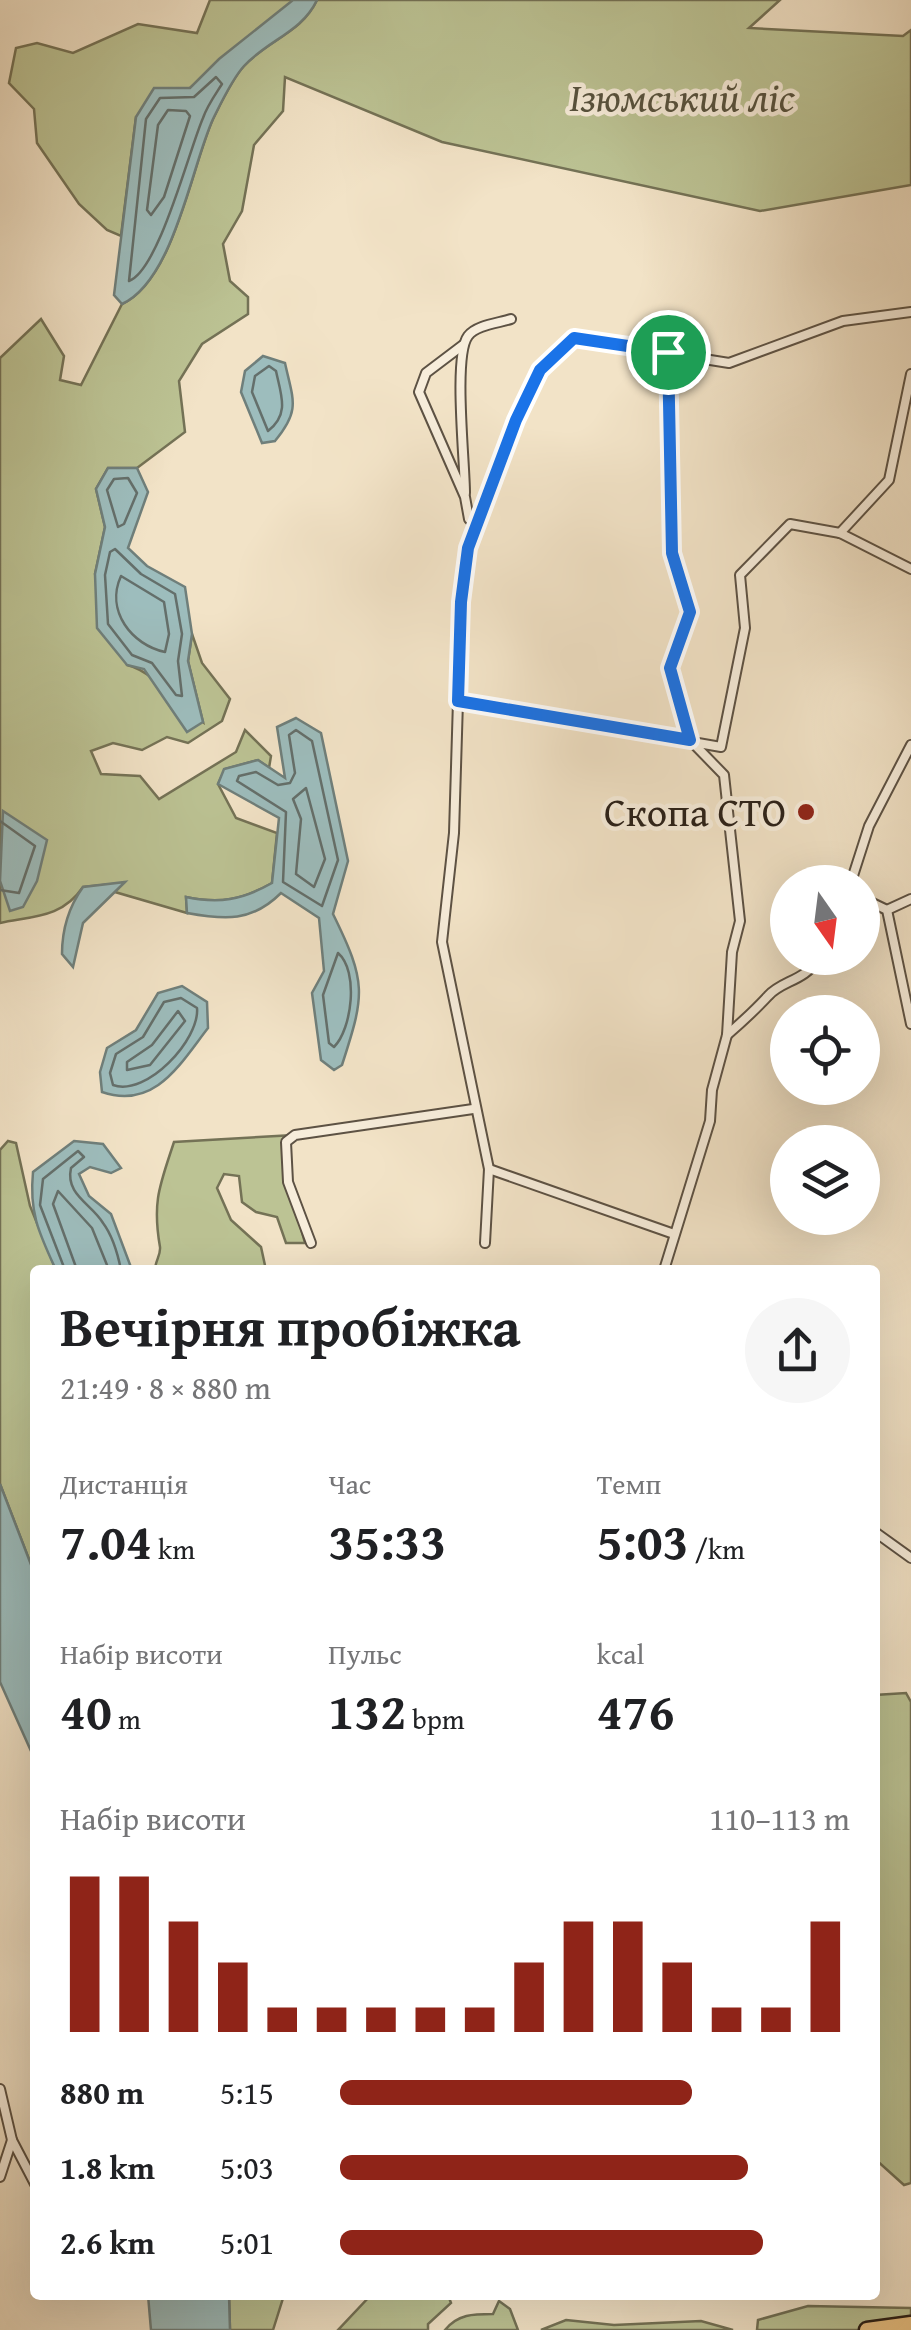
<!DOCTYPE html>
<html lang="uk">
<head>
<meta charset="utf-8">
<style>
  :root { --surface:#fff; --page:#f6f6f6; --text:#202124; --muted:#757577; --accent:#8f2418 }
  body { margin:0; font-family:"Gentium Book Plus",serif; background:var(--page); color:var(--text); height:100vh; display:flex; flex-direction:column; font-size:38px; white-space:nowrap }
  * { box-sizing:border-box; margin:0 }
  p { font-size:32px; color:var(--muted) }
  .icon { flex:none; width:55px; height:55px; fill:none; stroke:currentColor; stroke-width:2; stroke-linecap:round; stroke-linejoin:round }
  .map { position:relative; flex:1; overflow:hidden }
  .drawer { position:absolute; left:30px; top:1265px; width:850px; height:1035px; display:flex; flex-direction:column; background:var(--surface); border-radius:10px; box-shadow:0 10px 40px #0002 }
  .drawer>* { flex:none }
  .needle { width:65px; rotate:166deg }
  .controls { position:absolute; left:770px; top:865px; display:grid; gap:20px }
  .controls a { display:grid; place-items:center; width:110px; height:110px; border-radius:50%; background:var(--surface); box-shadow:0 10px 40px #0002; font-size:50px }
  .pin { position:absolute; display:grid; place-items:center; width:85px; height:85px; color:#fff; margin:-42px; border:5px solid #fff; border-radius:50%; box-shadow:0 2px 10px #0007 }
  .round { display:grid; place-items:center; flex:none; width:105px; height:105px; border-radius:52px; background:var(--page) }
  .overview { display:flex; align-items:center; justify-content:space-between; height:170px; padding:0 30px }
  h1 { font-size:55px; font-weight:600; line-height:75px }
  .metrics { display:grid; grid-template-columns:repeat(3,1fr); gap:15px; height:170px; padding:10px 30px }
  .metrics div { display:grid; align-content:center }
  .metrics b { font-size:50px; font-weight:600 }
  .metrics small { font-size:28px; font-weight:400 }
  .metrics p { font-size:28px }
  .chart { height:280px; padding:20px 30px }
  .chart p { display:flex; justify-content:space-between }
  .chart svg { width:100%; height:180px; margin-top:10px; stroke:var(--accent); stroke-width:6 }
  ul { padding:0 30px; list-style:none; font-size:32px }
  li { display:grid; grid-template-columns:160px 120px 1fr; align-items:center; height:75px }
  li i { height:25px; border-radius:12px; background:var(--accent) }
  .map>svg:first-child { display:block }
  .green { fill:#bcc394; stroke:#747256; stroke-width:2.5 }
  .water { fill:#9dbdbd; stroke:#6f7f7b; stroke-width:2.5 }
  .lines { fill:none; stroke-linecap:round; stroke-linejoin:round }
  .shore { stroke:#646f6b; stroke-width:2.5 }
  .street-casing { stroke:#5d5244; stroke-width:12 }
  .highway-casing { stroke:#2b2119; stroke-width:19 }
  .street { stroke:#f7eddb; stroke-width:8 }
  .highway { stroke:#e9c284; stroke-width:14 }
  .route-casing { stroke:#fff; stroke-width:20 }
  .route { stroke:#1a73e8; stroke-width:12 }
  .poi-dot { fill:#8f2418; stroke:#f7eddb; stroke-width:4 }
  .labels { text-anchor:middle; stroke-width:9; stroke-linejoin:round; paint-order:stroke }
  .park-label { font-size:40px; font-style:italic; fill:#56523e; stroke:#f7eddb }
  .poi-label { font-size:40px; fill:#2b2119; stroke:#f7eddb; text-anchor:end }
</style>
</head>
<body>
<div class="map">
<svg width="911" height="2330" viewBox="0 0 911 2330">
  <rect width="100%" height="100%" fill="#f2e3c7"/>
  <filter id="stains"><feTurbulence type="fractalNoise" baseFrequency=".002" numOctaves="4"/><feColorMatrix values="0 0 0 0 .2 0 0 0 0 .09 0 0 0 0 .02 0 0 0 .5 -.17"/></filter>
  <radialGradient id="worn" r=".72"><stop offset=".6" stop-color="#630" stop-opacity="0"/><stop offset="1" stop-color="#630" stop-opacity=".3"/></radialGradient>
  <g class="green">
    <polygon points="210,0 294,0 190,88 136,117 121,236 107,230 79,204 37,143 34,109 9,83 16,48 37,43 73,53 138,24 197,33"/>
    <path d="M317,0H780L749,28L903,36L911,30V185L760,211L442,142L285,77L283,111L254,145L242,211L223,244L230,281L248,297V314L202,344L179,381L185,432L137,468H108L96,489L105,527L95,574L127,665C151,670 181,705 203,722L188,661L192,634L202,663L230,699L222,721L188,743L167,737L142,750L113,743L91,751L101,774L140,776L159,799L236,752L245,730L271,756L269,768L258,760L225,769L218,784L236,818L277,833L272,883C242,900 220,904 186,897L187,913L115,892L123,883L83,887C62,918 33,916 0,923V358L41,319L64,356L60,380L81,385L122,304C174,280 191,168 213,119C221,103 232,79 244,66C268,39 301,34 317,0Z"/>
    <path d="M295,1135L286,1143L288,1182L305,1243H286L277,1217L256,1212L242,1202L239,1176L224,1174L217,1188L231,1220L261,1247L266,1270H155C155,1261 161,1255 160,1247C152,1201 160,1185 174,1142Z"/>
    <polygon points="8,1141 16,1143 30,1206 56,1270 35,1270 35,1575 0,1484 0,1150"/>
    <polygon points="906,1693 911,1702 911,2183 904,2185 875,2159 875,1695"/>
    <polygon points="229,2295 284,2295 273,2330 230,2330"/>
    <polygon points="371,2295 448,2295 451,2303 428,2324 428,2330 338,2330"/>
    <path d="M499,2301L510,2309L518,2330H445C458,2314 473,2314 493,2314Z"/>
    <polygon points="808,2306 911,2308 911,2330 757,2330 758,2320"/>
    <polygon points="566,2320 614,2325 701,2321 733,2330 541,2330"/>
  </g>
  <g class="water">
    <path d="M293,0H317C302,32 268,40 244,66C232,79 221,103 213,119C191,167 174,280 122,304L114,295L136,117L154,88H190L219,59Z"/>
    <path d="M263,356L285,363C293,400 301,410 275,441L262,443L241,392L245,371Z"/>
    <polygon points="108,468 137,468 148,492 128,548 147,566 185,587 192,634 188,661 203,722 187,732 144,669 127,665 97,628 95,574 105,527 96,489"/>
    <path d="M296,718L321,733L348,861L333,914C367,983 365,994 342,1065L334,1070L321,1060L312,993L324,971L319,918L281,893C252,922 225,920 187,913L186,897C219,904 242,900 272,883L279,818L218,784L224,769L258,760L285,778L277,727Z"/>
    <polygon points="3,811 47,840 37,881 23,907 10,911 0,881"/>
    <path d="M125,882L83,923L73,967L62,954C62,929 68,908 83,887Z"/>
    <path d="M182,986L207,1002L208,1028C180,1064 155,1110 102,1092L100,1072L107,1048L136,1030L158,993Z"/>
    <path d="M74,1141L103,1144L121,1168L111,1173L90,1167L79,1174L89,1196L111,1214L132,1270H56C39,1233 29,1213 33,1172Z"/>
    <polygon points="0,1484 35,1575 35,1760 0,1682"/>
    <polygon points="148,2295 229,2295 230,2330 151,2330"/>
  </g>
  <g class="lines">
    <g class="shore">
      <path d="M216,77L222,84C215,95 207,106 203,118C189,150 159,270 129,281L146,119L160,98L194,97Z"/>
      <polygon points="168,110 186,111 190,116 164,197 151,215 147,210 158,125"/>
      <path d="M269,366L276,371C281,395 290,414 268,431L252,392L255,376Z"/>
      <polygon points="128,478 137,493 124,524 118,527 107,490 114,479"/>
      <polygon points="115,549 141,574 175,594 182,634 178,661 182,696 176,695 152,663 132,655 108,624 105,575 110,552"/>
      <path d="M121,576L164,602L169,634L165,652C132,645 105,611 121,576Z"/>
      <polygon points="296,730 312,741 338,860 322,906 283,882 286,812 237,781 239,776 256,772 278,785 290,783 295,773 289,735"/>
      <polygon points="306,788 325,859 314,887 296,874 301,819 293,799"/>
      <polyline points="0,821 35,846 19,893 0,890"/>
      <path d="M338,953C359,971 352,1029 334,1047L329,1043L323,995Z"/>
      <path d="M181,998L197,1008C200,1039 147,1097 113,1085L110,1073L116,1054L143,1037L164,1002Z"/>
      <polygon points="178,1011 185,1021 150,1065 127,1070 127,1062 152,1045"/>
      <path d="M65,1270L40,1205L43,1179L78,1151L84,1157L71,1168C65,1195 92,1204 103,1223C112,1235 118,1255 121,1270"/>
      <polyline points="77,1270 53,1204 58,1191 92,1228 109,1270"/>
    </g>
    <defs>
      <g id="street">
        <polyline points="463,345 426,373 419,392 465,497 469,519 475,525"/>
        <path d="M465,493C465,462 453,356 468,336C476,325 499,323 511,319"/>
        <polyline points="840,533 889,480 911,374"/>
        <polyline points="458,701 721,747 745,628 740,575 790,524 840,533 911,569"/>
        <polyline points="851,882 869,826 911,745"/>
        <polyline points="862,898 887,910 911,1024"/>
        <polyline points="887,910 911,899"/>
        <path d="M727,1035C742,1022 755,1010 768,996C782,980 804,982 819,958"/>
        <polyline points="489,1169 674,1234"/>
        <polyline points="311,1243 288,1182 286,1142 295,1135 473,1109"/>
        <polyline points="485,1243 489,1169 442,942 454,833 461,602 468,548 516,420 540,370 573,338 729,363 843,321 911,312"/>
        <polyline points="664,1270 710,1121 712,1090 727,1035 732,952 740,921 724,775 690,740 670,668 690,612 672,553 668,352"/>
        <polyline points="875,1532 911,1558"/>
        <polyline points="0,2089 12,2140 0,2177"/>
        <polyline points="12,2140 35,2184"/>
      </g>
      <polyline id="highway" points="867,2330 911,2324"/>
    </defs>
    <use href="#street" class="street-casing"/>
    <use href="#highway" class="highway-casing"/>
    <use href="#street" class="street"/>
    <use href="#highway" class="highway"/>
  </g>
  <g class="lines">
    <defs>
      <polygon id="route" points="574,338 668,352 672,553 690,612 670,668 690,740 458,701 461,602 468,548 516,420 540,370"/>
    </defs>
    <use href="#route" class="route-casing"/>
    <use href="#route" class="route"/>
  </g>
  <circle class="poi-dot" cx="806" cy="812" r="10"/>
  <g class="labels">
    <g class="park-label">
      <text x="682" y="111">Ізюмський ліс</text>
    </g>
    <g class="poi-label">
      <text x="786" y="826">Скопа СТО</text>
    </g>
  </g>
  <rect width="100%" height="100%" filter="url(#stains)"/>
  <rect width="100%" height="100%" fill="url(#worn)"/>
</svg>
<div class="controls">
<a><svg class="needle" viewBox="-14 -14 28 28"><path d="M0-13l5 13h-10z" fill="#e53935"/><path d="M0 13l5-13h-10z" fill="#757577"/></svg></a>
<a><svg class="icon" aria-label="locate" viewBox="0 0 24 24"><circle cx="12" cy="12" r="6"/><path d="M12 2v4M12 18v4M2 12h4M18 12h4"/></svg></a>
<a><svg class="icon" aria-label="layers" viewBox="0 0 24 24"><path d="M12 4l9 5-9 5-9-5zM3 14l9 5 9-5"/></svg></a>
</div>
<div class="pin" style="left:668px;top:352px;background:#1e9e55"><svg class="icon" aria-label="arrive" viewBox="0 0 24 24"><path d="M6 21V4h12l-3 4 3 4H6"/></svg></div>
<section class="drawer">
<div class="overview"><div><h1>Вечірня пробіжка</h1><p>21:49 · 8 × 880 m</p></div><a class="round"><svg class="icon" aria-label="share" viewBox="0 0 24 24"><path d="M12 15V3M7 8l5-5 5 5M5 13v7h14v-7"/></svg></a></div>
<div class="metrics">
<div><p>Дистанція</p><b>7.04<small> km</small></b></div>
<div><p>Час</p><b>35:33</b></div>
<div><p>Темп</p><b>5:03<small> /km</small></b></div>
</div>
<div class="metrics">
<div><p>Набір висоти</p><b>40<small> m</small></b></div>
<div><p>Пульс</p><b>132<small> bpm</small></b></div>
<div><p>kcal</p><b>476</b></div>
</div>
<div class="chart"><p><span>Набір висоти</span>110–113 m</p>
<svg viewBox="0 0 160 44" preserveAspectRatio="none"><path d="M5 44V6M15 44V6M25 44V17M35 44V27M45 44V38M55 44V38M65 44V38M75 44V38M85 44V38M95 44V27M105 44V17M115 44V17M125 44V27M135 44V38M145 44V38M155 44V17"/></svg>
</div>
<ul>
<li><b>880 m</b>5:15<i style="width:69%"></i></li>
<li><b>1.8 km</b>5:03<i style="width:80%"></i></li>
<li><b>2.6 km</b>5:01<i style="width:83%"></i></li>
</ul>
</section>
</div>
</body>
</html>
